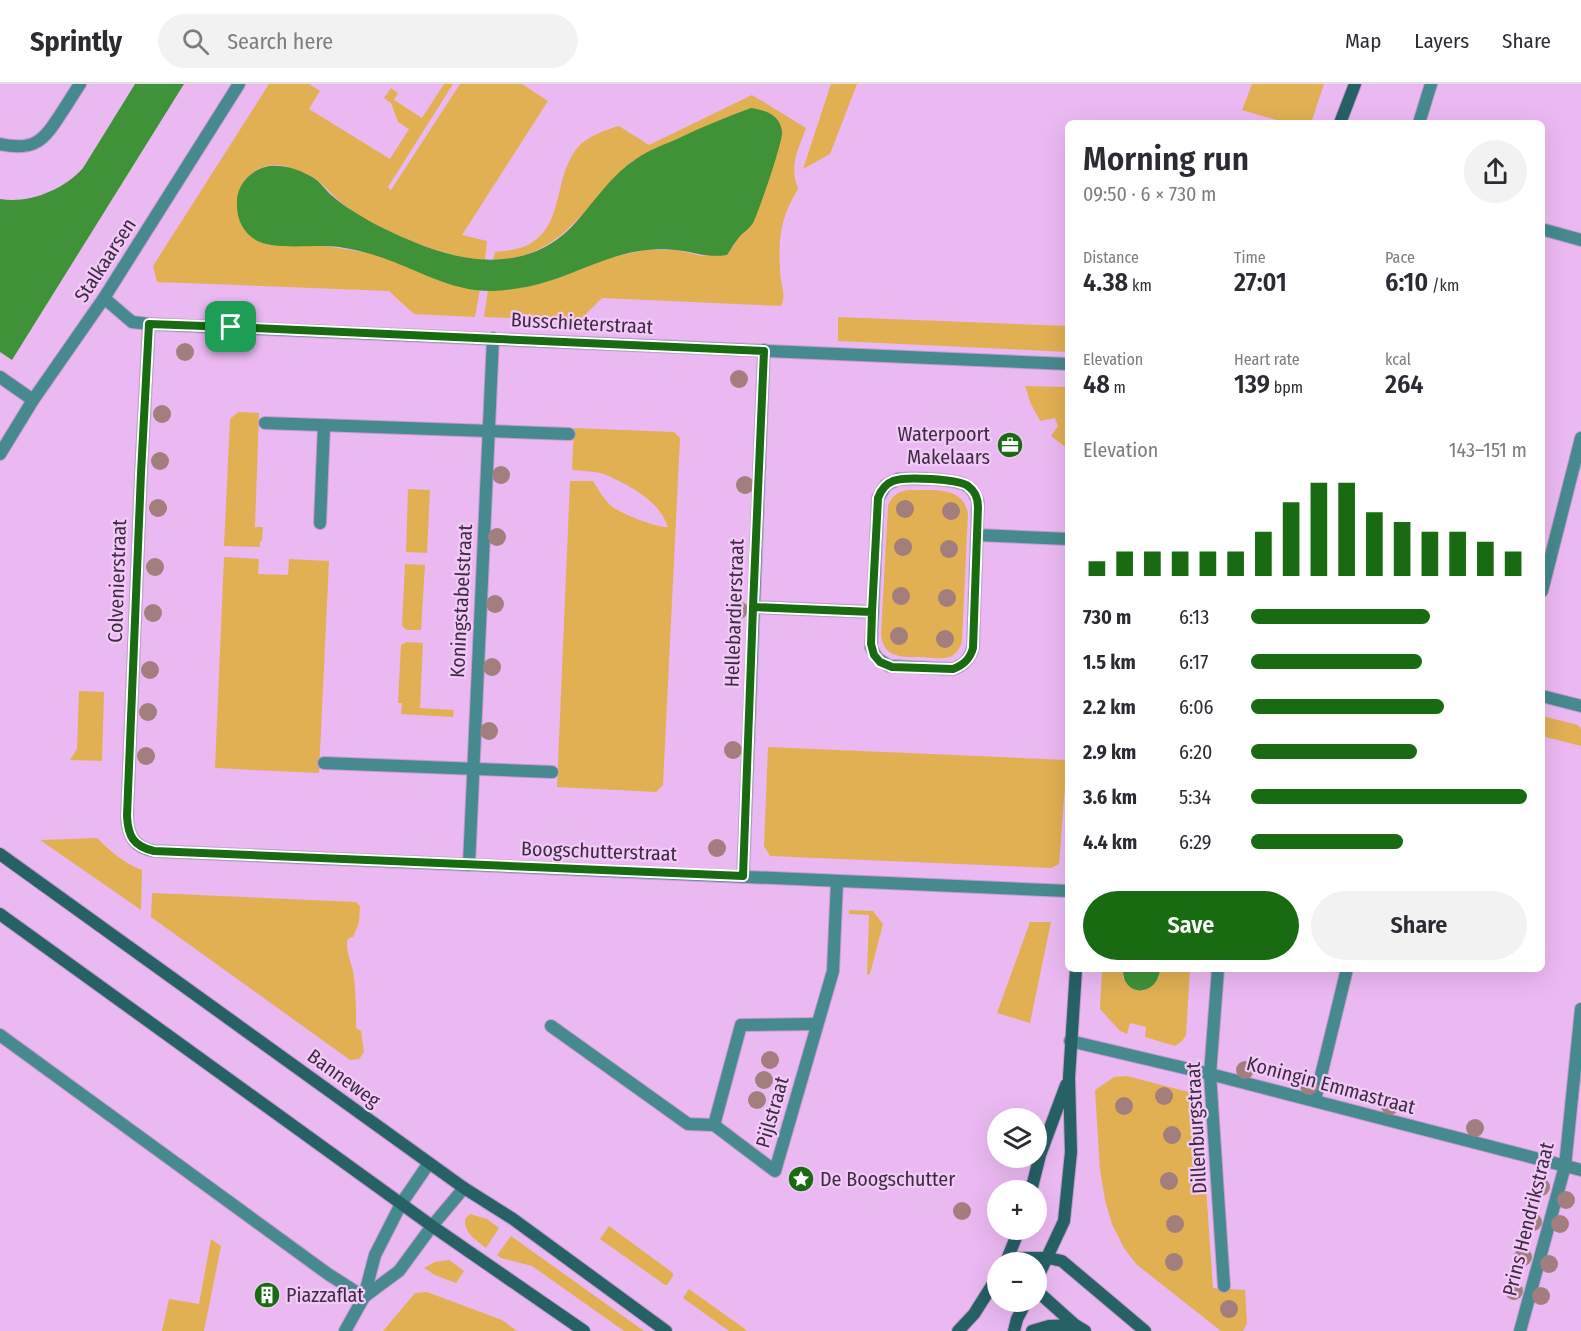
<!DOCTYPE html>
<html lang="en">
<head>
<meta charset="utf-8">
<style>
  :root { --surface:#fff; --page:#f2f2f3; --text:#2b2b33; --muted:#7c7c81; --line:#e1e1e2; --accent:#186b11 }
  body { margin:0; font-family:"Fira Sans Condensed",sans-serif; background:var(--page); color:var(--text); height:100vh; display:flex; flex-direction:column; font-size:22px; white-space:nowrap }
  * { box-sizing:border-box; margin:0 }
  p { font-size:20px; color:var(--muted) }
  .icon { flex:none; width:33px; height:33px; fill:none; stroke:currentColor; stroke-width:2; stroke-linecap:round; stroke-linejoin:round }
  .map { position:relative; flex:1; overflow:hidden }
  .panel { position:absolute; left:1065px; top:36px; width:480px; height:852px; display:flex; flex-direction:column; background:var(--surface); border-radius:9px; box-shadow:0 6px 24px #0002 }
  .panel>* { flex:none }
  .fabs { position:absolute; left:987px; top:1024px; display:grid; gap:12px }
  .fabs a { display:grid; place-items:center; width:60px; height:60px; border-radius:50%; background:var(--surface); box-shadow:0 6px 24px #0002; font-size:30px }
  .pin { position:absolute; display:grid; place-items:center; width:51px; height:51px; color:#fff; margin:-26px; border-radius:12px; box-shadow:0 3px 9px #0006 }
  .round { display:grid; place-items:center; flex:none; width:63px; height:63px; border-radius:32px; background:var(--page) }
  .summary { display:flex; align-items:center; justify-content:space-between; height:102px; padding:0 18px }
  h1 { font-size:33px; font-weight:600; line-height:45px }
  .stats { display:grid; grid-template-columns:repeat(3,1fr); gap:9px; height:102px; padding:6px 18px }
  .stats div { display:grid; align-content:center }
  .stats b { font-size:26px; font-weight:600 }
  .stats small { font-size:16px; font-weight:400 }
  .stats p { font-size:16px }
  .chart { height:168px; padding:12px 18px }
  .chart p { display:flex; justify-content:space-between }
  .chart svg { width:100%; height:108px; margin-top:6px; stroke:var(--accent); stroke-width:6 }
  .primary-button { display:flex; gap:12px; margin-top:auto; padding:12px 18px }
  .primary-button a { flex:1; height:69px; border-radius:36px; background:var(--accent); color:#fff; font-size:24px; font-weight:600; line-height:69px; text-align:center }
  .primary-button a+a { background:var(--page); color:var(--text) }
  ul { padding:0 18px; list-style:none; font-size:20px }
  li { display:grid; grid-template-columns:96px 72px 1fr; align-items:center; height:45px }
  li i { height:15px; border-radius:8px; background:var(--accent) }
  header { display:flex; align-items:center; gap:36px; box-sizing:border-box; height:84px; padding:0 30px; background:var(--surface); border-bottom:2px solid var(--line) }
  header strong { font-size:28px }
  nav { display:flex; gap:33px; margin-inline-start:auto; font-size:21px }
  .search { width:420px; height:54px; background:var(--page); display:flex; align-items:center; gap:15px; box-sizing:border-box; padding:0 21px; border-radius:33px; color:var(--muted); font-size:22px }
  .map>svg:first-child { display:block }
  .green { fill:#e0b053 }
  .water { fill:#3f9238 }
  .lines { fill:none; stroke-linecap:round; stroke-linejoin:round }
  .lane-casing { stroke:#c59acb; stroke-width:14 }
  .street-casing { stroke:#c59acb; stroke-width:14 }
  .secondary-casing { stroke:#c59acb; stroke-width:14 }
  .lane { stroke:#46898e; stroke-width:12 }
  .street { stroke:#46898e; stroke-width:12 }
  .secondary { stroke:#256165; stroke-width:12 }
  .tree { fill:#a27e7d }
  .route-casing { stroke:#fff; stroke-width:12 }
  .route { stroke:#186b11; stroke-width:8 }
  .labels { text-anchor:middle; stroke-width:4.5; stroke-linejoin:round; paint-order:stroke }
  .street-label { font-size:20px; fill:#3e2b41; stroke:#f2caf8 }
  .poi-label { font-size:20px; fill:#3e2b41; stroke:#f2caf8; text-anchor:start }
</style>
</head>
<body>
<header>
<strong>Sprintly</strong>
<div class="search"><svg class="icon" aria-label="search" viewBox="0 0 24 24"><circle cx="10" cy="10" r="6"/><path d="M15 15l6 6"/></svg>Search here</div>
<nav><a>Map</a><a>Layers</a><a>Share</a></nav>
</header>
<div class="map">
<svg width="1581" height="1247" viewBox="0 0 1581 1247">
  <rect width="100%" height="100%" fill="#ebb9f2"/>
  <g class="green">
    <path d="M269,0H309L320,7L309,25L390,75L409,45L398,38L391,19L384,14L391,4L398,9L394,16L422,34L444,0H453L388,103L391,106L460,0H522L548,17L462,151L487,157L485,176C446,175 379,146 348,124C337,116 328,105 317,96C310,90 297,86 288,83C266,76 243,89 238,111L268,161L326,162L369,169L480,205L475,233L414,230L389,207L157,198L153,182Z"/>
    <polygon points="831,0 857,0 830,70 803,85"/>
    <polygon points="1252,0 1324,0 1311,39 1287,39 1242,26"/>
    <path d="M752,11L806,44C798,66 789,81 798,105C781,133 778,153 780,186C780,199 787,210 781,222L602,214L579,237L484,233L488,206L616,172L646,166H676L703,172L733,163L738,153L752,140L634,76C585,117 566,174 493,176L495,168C505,167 516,166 526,162C566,143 552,94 578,63C588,52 605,46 619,42L649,61Z"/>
    <polygon points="838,233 1068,242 1068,268 838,257"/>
    <polygon points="1025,302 1068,303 1068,365 1051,352 1058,342 1055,334 1040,337 1031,320"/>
    <polygon points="238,328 259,329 255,443 263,443 262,457 260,457 260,463 224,462 230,335"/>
    <path d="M574,344L674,348L680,354L663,701L656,708L557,703L570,397H593C598,405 603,414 610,421C619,429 656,444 668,443C660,420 639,407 617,396C612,394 606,390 600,389C591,387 581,387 572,386Z"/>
    <polygon points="408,405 430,406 427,469 406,468"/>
    <path d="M909,406C932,407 962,401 968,429L962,556C961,562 958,568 952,572C945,576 933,574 924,573C905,573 883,576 881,550L888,422C891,412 899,407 909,406Z"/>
    <polygon points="224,473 259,475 258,490 288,491 289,475 329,477 319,689 215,684"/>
    <polygon points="405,480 425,481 421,546 407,546 402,542"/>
    <polygon points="407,558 423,559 420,624 454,626 453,633 401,630 402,619 398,619 401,561"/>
    <polygon points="79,607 104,608 102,677 70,676 77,665"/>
    <polygon points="1542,632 1578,641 1581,645 1581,662 1542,652"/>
    <polygon points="768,663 1067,676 1059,780 1051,784 770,772 764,762"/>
    <path d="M97,754C111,768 124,779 142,786L141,826L40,756Z"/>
    <path d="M152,809L356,818L360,822L359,839L353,853H351L347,856C346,872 353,880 354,894C356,911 356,927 356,944L361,947L364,968L359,975L350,976L151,833Z"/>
    <polygon points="850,826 873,827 883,840 870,890 867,891 869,831 850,830 848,828"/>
    <polygon points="1030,838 1051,838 1030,939 997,929"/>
    <polygon points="1102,885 1123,885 1123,894 1143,907 1159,893 1160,885 1190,885 1186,951 1182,957 1175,962 1145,953 1146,943 1130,939 1127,950 1120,947 1100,925"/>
    <polygon points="1127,992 1196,1010 1200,1017 1213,1204 1245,1206 1247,1239 1243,1247 1221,1247 1136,1180 1124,1164 1112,1140 1105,1116 1100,1086 1095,1006 1114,993"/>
    <path d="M470,1130L487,1135L499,1144L486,1164C476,1156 464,1149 465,1135Z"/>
    <polygon points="609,1142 673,1189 673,1192 667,1201 665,1201 600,1155"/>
    <polygon points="511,1152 644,1247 624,1247 532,1182 501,1174 497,1171"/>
    <polygon points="211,1155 221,1162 204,1247 162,1247 169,1215 199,1220"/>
    <polygon points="449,1176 464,1187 456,1199 435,1191 424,1184 435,1178"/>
    <polygon points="689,1205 745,1245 746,1247 729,1247 683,1214"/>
    <polygon points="427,1208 502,1236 517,1247 383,1247 415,1209"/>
  </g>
  <g class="water">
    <path d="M135,0H184L12,276L0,268V115C28,120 64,106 83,84Z"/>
    <path d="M751,24C765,26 780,31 782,47C784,55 758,130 753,139C750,144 744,148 740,152C735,158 731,165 727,171C707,174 694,168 676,166C667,165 656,165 647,166C613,169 581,187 549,197C531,203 511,206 493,207C458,208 426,191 394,178C377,171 358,166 339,163C317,160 278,166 260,158C245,152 237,137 237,122C236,109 241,99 250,91C268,75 294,82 314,94C320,98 325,105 330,110C336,115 342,120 348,124C356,129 364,134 373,139C400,153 438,170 469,174C510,180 549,170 577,137C596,115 612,91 636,75C649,66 663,61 677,55C702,43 726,33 751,24Z"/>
    <path d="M1123,885H1160C1158,913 1122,914 1123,885Z"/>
  </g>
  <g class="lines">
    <defs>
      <g id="lane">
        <polyline points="1545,146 1581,156"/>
        <polyline points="265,339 569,350"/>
        <polyline points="320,439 324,341"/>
        <polyline points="324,679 552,688"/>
        <polyline points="1315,1016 1347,885"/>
      </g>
      <g id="street">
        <polyline points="1419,39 1431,0"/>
        <path d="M0,60C35,68 44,56 62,28C68,19 74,9 80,0"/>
        <polyline points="104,214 132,238 149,240 1068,280"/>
        <path d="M149,240L141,389L127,733C128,752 134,763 154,767L1068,807"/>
        <polyline points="0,293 33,316"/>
        <polyline points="0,370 33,316 104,214 239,0"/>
        <path d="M898,395C912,394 956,394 967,402C973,405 976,412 978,418L973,563C970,575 964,581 953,585L889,582L877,574L871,563L878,414L886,401Z"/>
        <polyline points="977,451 1068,455"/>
        <polyline points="1542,507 1581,354"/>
        <polyline points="753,523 872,528"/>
        <polyline points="1542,612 1581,622"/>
        <polyline points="469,781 493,254"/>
        <polyline points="743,792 764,266"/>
        <polyline points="1218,885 1210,990 1224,1202"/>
        <polyline points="551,942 688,1040 714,1041 775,1087 833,887 837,797"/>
        <polyline points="0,951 328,1190 364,1213"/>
        <polyline points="1070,957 1210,990 1581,1086"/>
        <polyline points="714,1041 741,941 817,940"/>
        <polyline points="364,1213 399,1187 432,1142 464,1104"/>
        <polyline points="345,1247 364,1213 375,1171 401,1120 429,1079"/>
        <polyline points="1520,1247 1565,1082 1581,925"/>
      </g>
      <g id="secondary">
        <polyline points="1340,39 1355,0"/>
        <polyline points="0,770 464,1104 513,1135 666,1247"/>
        <polyline points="0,830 432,1142 584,1247"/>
        <polyline points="1031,1107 1040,1071 1066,1001"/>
        <polyline points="1009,1174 1048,1174 1062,1177 1145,1247"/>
        <polyline points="1006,1178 1019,1146"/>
        <polyline points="1036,1197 1064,1137 1071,1068 1069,994 1076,885"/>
        <polyline points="1036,1206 1075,1241 1085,1247"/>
        <polyline points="958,1247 974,1230 998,1192"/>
        <polyline points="1014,1247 1017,1235 1026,1218"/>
        <polyline points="1032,1247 1049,1242 1075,1241"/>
      </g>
    </defs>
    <use href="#lane" class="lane-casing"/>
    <use href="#street" class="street-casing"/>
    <use href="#secondary" class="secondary-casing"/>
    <use href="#lane" class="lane"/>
    <use href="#street" class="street"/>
    <use href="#secondary" class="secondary"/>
  </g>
  <g class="tree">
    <circle cx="185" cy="268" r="9"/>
    <circle cx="739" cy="295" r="9"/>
    <circle cx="162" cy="330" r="9"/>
    <circle cx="160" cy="377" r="9"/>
    <circle cx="501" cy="391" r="9"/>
    <circle cx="745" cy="401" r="9"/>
    <circle cx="158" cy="424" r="9"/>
    <circle cx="905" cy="425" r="9"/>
    <circle cx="951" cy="427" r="9"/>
    <circle cx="497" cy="453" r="9"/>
    <circle cx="903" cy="463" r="9"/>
    <circle cx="949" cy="465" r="9"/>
    <circle cx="155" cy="483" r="9"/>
    <circle cx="901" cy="512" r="9"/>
    <circle cx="947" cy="514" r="9"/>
    <circle cx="495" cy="520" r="9"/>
    <circle cx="739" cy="526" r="9"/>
    <circle cx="153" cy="529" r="9"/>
    <circle cx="899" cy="552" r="9"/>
    <circle cx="945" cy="555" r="9"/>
    <circle cx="492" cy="583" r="9"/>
    <circle cx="150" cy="586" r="9"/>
    <circle cx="148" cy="628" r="9"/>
    <circle cx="489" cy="647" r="9"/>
    <circle cx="733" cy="666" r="9"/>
    <circle cx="146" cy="672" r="9"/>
    <circle cx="717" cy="764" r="9"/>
    <circle cx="770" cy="976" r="9"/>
    <circle cx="1245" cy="986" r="9"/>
    <circle cx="764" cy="996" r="9"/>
    <circle cx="1309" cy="1002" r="9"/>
    <circle cx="1164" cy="1012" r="9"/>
    <circle cx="757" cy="1016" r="9"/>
    <circle cx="1124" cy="1022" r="9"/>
    <circle cx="1390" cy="1022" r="9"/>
    <circle cx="1475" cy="1044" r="9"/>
    <circle cx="1172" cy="1051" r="9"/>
    <circle cx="1169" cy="1097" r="9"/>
    <circle cx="1541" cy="1103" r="9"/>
    <circle cx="1566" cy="1116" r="9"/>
    <circle cx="962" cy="1127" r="9"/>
    <circle cx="1533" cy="1138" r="9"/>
    <circle cx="1175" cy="1140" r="9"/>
    <circle cx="1560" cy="1140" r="9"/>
    <circle cx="1523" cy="1173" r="9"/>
    <circle cx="1174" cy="1178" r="9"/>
    <circle cx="1549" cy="1180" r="9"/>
    <circle cx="1514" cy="1207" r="9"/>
    <circle cx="1541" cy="1212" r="9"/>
    <circle cx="1229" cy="1225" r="9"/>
  </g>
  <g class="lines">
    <defs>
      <path id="route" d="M231,243L149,240L141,389L127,732C128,752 133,762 154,767L743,792L753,523L872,528L878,414C881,406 885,400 893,397C904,392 959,395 968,402C975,407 978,415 978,423L973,564C970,575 964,581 953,585L892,583L880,578L874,571L871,560L872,528L753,523L764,267L231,243"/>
    </defs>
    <use href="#route" class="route-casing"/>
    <use href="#route" class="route"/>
  </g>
  <defs>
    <symbol id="office-disc" viewBox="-11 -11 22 22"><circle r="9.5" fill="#186b11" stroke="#f2caf8"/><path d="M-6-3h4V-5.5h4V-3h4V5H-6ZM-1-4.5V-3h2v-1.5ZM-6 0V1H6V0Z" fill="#fff"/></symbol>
    <symbol id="sight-disc" viewBox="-11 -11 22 22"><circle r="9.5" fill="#186b11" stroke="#f2caf8"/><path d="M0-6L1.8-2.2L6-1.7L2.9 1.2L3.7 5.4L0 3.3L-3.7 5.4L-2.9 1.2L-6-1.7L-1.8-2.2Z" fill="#fff"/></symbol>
    <symbol id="building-disc" viewBox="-11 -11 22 22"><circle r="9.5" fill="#186b11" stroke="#f2caf8"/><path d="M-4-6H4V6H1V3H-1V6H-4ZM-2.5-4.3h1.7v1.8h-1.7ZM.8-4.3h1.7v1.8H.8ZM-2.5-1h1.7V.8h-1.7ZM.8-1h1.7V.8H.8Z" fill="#fff"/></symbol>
  </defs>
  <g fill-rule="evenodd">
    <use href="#office-disc" x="995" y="346" width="30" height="30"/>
    <use href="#sight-disc" x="786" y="1080" width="30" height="30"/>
    <use href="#building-disc" x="252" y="1196" width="30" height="30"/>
  </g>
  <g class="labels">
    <g class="street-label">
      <text transform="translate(105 176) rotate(-57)" y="7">Stalkaarsen</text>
      <text transform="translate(582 239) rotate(3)" y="7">Busschieterstraat</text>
      <text transform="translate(117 497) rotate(-88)" y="7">Colvenierstraat</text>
      <text transform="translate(461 517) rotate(-87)" y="7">Koningstabelstraat</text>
      <text transform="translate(734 529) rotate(-88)" y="7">Hellebardierstraat</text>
      <text transform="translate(599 767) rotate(2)" y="7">Boogschutterstraat</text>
      <text transform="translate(344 994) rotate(36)" y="7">Banneweg</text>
      <text transform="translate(1331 1001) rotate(15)" y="7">Koningin Emmastraat</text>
      <text transform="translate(772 1028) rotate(-74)" y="7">Pijlstraat</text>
      <text transform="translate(1196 1044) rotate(-93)" y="7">Dillenburgstraat</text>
      <text transform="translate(1528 1135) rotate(-76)" y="7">Prins Hendrikstraat</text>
    </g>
    <g class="poi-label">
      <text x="990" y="357" text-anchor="end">Waterpoort<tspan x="990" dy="23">Makelaars</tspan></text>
      <text x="820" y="1102">De Boogschutter</text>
      <text x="286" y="1218">Piazzaflat</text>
    </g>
  </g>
</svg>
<div class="fabs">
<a><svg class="icon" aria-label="layers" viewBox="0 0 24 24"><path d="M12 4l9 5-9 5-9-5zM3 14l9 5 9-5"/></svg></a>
<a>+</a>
<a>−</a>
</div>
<div class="pin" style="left:231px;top:243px;background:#1e9e55"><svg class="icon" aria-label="arrive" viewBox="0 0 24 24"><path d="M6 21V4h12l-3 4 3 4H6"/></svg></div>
<section class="panel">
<div class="summary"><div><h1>Morning run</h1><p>09:50 · 6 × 730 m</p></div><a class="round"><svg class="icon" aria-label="share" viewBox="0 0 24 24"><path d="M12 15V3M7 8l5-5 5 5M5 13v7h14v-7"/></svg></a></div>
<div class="stats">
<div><p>Distance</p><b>4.38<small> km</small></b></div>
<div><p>Time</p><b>27:01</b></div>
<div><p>Pace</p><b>6:10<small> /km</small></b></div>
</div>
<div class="stats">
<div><p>Elevation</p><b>48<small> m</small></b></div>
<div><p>Heart rate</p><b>139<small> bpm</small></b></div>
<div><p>kcal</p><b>264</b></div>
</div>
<div class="chart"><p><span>Elevation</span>143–151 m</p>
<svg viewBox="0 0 160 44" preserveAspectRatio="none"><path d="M5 44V38M15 44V34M25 44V34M35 44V34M45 44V34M55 44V34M65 44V26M75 44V14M85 44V6M95 44V6M105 44V18M115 44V22M125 44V26M135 44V26M145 44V30M155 44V34"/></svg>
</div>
<ul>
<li><b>730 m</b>6:13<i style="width:65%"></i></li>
<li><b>1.5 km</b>6:17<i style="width:62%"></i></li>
<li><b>2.2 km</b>6:06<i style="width:70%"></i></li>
<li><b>2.9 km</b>6:20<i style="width:60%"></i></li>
<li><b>3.6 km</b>5:34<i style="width:100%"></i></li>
<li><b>4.4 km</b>6:29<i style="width:55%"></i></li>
</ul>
<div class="primary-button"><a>Save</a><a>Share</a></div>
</section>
</div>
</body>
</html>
